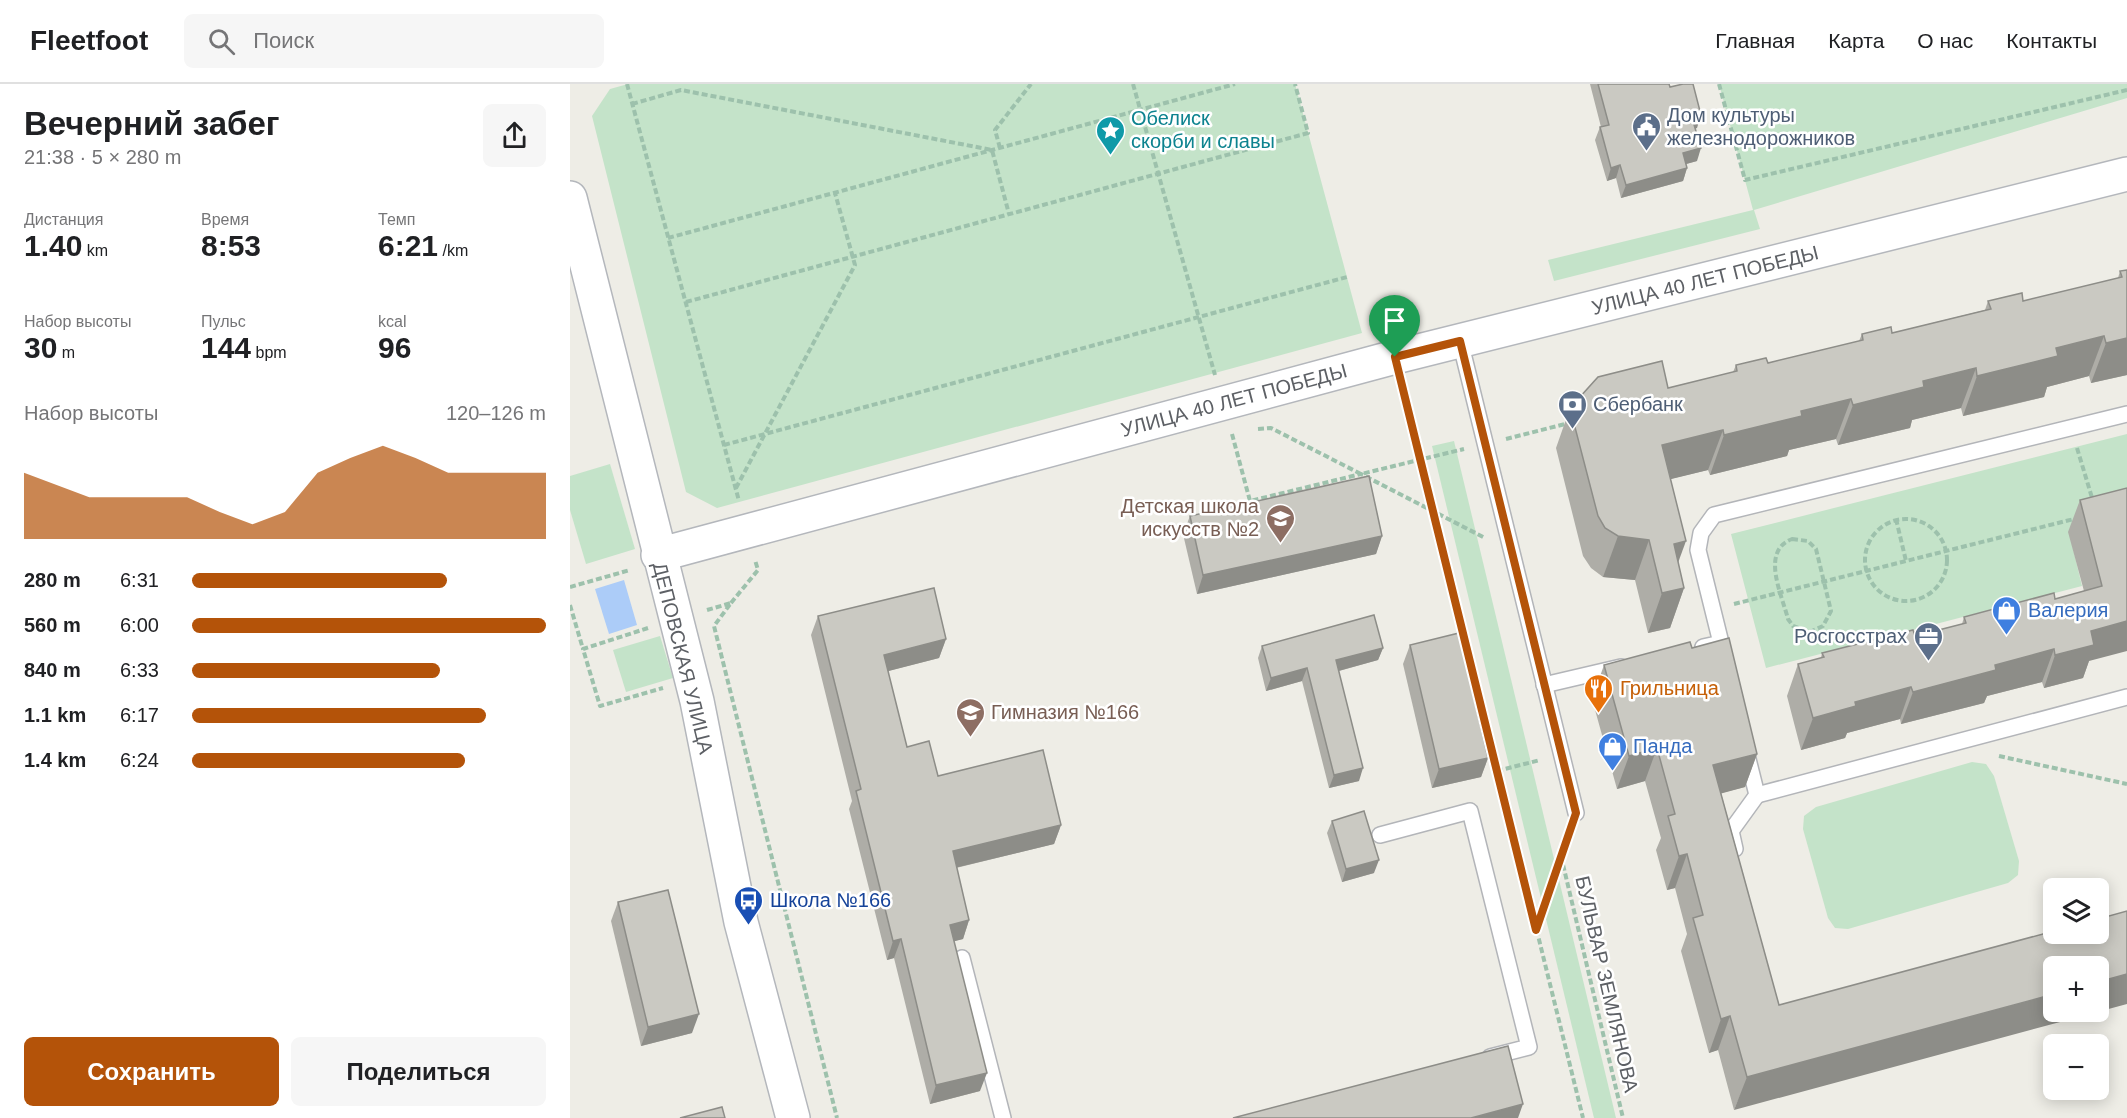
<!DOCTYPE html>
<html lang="ru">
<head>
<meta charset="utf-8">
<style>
  :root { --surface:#fff; --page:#f6f6f6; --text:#202124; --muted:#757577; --line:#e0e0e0; --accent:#b45309 }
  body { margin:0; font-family:Arial,sans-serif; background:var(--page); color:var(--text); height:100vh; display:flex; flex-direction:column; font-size:22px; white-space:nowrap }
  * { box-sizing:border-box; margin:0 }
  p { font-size:20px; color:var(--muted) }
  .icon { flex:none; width:33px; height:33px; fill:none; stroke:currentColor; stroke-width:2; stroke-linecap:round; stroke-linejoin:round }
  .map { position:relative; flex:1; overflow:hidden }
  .panel { display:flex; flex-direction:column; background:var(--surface); width:570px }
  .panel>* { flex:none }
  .tools { position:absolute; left:1473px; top:794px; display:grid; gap:12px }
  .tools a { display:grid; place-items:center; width:66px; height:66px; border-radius:9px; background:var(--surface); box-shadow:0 3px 15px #0003; font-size:30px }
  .pin { position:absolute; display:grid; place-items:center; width:51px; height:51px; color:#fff; margin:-62px -26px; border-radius:50% 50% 50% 0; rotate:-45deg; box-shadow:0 0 6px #0007 }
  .pin .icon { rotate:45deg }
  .round { display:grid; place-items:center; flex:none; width:63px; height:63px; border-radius:9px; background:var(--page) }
  .head { display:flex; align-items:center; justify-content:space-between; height:102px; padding:0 24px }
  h1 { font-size:33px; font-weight:600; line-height:45px }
  .metrics { display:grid; grid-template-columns:repeat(3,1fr); gap:9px; height:102px; padding:6px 24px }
  .metrics div { display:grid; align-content:center }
  .metrics b { font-size:30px; font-weight:600 }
  .metrics small { font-size:16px; font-weight:400 }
  .metrics p { font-size:16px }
  .chart { height:168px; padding:12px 24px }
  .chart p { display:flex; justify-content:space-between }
  .chart svg { width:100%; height:108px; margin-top:6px; fill:var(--accent); opacity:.7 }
  .action { display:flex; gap:12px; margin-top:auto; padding:12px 24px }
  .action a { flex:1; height:69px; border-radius:9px; background:var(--accent); color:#fff; font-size:24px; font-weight:600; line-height:69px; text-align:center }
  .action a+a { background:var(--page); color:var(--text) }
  ul { padding:0 24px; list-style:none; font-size:20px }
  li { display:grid; grid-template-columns:96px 72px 1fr; align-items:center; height:45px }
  li i { height:15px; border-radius:8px; background:var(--accent) }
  header { display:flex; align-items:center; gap:36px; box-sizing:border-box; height:84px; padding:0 30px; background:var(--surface); border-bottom:2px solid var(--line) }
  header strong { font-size:28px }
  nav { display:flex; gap:33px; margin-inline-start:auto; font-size:21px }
  .search { width:420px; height:54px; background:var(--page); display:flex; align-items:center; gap:15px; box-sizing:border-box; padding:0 21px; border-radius:9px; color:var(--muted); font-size:22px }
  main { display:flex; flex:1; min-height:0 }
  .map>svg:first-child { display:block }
  .green { fill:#c4e3c9 }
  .water { fill:#acccf8 }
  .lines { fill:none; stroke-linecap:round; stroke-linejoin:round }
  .lane-casing { stroke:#b3b5b9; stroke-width:18 }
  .secondary-casing { stroke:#b4b7bc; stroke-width:36 }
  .path { stroke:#9dc1ac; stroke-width:4; stroke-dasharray:6 3; stroke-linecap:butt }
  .lane { stroke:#fff; stroke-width:15 }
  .secondary { stroke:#fff; stroke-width:33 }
  .wall { fill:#aeada7 }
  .shaded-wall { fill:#8d8d88 }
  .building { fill:#cac9c2; stroke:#8d8d88; stroke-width:1.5 }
  .route-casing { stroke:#fff; stroke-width:12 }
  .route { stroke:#b45309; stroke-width:8 }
  .labels { text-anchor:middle; stroke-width:5; stroke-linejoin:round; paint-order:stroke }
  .service-label { font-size:20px; fill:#4e5e75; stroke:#fff; text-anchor:start }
  .culture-label { font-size:20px; fill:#0d838f; stroke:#fff; text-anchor:start }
  .street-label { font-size:20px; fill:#5d6065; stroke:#fff }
  .education-label { font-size:20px; fill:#785e54; stroke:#fff; text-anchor:end }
  .shop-label { font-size:20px; fill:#366cbe; stroke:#fff; text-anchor:start }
  .food-label { font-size:20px; fill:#c56008; stroke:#fff; text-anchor:start }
  .transit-label { font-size:20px; fill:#164399; stroke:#fff; text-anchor:start }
</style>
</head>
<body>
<header>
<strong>Fleetfoot</strong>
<div class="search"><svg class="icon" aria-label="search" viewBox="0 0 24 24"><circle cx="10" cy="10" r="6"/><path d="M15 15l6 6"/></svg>Поиск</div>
<nav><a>Главная</a><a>Карта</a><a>О нас</a><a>Контакты</a></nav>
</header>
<main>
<section class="panel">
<div class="head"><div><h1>Вечерний забег</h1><p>21:38 · 5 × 280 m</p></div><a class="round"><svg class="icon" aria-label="share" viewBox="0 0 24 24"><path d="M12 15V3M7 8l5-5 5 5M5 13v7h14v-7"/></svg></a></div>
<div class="metrics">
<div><p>Дистанция</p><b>1.40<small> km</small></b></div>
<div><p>Время</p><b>8:53</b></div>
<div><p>Темп</p><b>6:21<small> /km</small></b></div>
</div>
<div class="metrics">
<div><p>Набор высоты</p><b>30<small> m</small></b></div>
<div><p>Пульс</p><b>144<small> bpm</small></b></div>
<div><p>kcal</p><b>96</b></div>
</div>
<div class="chart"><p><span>Набор высоты</span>120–126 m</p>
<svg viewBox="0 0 160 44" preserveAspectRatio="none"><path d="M0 44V17L10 22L20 27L30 27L40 27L50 27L60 33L70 38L80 33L90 17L100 11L110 6L120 11L130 17L140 17L150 17L160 17V44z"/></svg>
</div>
<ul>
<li><b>280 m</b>6:31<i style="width:72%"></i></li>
<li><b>560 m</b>6:00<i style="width:100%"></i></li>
<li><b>840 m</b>6:33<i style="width:70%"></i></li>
<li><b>1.1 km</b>6:17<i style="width:83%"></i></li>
<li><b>1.4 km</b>6:24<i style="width:77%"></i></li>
</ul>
<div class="action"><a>Сохранить</a><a>Поделиться</a></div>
</section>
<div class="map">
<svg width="1557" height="1034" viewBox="0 0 1557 1034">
  <rect width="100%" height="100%" fill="#eeede6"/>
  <g class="green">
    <polygon points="58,0 725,0 792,249 147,424 116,408 22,32 40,5"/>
    <polygon points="1149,0 1557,0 1557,14 1184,126 1190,145 984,197 978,176 1183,126"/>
    <polygon points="1557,350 1557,433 1499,448 1512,502 1196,584 1161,450"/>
    <polygon points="884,357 1046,1034 1024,1034 862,362"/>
    <polygon points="40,380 65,465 16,480 0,426 0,392"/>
    <polygon points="90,552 103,594 56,608 43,566"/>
    <polygon points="1402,678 1416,680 1424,692 1449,777 1448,791 1438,799 1278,845 1265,844 1258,834 1233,745 1234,732 1246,723"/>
  </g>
  <polygon class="water" points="54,496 67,541 39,550 25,505"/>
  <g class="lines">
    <defs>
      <g id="lane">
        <polyline points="890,257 1006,729"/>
        <polyline points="1133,563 1151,559 1128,466 1131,449 1144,431 1557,330"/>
        <polyline points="974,601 1051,583"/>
        <polyline points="1187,711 1557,613"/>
        <polyline points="810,751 900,727 959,963 920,973"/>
        <polyline points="1165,765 1161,747 1187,711 1176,667"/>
        <polyline points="392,874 433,1034"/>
      </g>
      <g id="secondary">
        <polyline points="0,114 127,617 171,838 223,1034"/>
        <polyline points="88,471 825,273 1557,90"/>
      </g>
    </defs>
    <use href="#lane" class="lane-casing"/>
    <use href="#secondary" class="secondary-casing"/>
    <g class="path">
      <polyline points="57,0 169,417"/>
      <polyline points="563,0 645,291"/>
      <polyline points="1149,0 1175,96 1557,6"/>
      <polyline points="62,20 111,6 422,66 439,130"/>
      <polyline points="430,64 425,46 461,0"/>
      <polyline points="98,154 665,0"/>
      <polyline points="116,218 738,49 725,0"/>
      <polyline points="833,304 1013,1034"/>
      <polyline points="688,345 701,344 791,390 894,365"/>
      <polyline points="662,350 680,417 791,390 915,454"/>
      <polyline points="936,355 999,339"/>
      <polyline points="154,361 777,193"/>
      <polyline points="1507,364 1523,417"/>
      <polyline points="166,404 285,181 265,109"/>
      <circle cx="1336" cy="476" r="41"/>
      <polyline points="1326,435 1336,477"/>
      <path d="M1222,455L1238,457L1246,465L1261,527L1253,542L1240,548L1223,542L1218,535C1212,511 1190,467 1222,455Z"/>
      <polyline points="0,503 60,486"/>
      <polyline points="161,519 188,486 185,476"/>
      <polyline points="1164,520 1508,434"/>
      <polyline points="0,521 13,565"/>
      <polyline points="137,526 161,519 144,542 267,1034"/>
      <polyline points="78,544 13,565 30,622 93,604"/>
      <polyline points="1429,672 1557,700"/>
      <polyline points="927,687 970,676"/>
      <polyline points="991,772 1053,1034"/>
      <polyline points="966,845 999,750"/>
    </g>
    <use href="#lane" class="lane"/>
    <use href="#secondary" class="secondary"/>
  </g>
  <g class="wall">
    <polygon points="1020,0 1099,0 1100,3 1127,44 1126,44 1127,77 1116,80 1117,84 1113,97 1051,114 1046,94 1037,97 1025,56 1030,43 1031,43"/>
    <polygon points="1557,186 1557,291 1521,299 1519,292 1477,303 1474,313 1433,323 1393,332 1391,324 1342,336 1340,344 1268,361 1266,355 1219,366 1217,372 1140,391 1138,386 1100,395 1108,478 1114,504 1100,544 1078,549 1065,496 1033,493 1021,484 1013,472 986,364 1000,324 1098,304 1163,288 1166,281 1198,279 1289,257 1292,250 1322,249 1415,226 1418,217 1453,217 1548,194 1550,187"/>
    <polygon points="1557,404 1519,577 1513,594 1474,604 1472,598 1417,612 1414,619 1331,640 1330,635 1277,649 1275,654 1231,666 1217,612 1228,580 1251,574 1252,569 1345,552 1392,540 1394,533 1485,515 1514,507 1498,448 1510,416"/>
    <polygon points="620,432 812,452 806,470 627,510 613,450"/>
    <polygon points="248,532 376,555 369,574 318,587 337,663 368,692 491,741 484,760 386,784 399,836 393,855 384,857 410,1007 360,1020 324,874 317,876 279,725 282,717 241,551"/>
    <polygon points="840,561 918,674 911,693 862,704 833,580"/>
    <polygon points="692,562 813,564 808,576 769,587 789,697 759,704 732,597 696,607 688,574"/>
    <polygon points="1122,564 1187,670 1175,703 1151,709 1209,921 1164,1026 1148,966 1139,969 1111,867 1117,850 1105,804 1097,806 1086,766 1091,754 1075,697 1047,705 1022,615 1034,581"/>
    <polygon points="762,737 804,789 772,798 757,749"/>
    <polygon points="48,818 122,949 71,962 41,837"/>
  </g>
  <g class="shaded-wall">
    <polygon points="1131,31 1127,44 1118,47 1122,34"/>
    <polygon points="1131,64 1127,77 1109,82 1113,69"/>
    <polygon points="1050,81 1046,94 1037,97 1041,84"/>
    <polygon points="1117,84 1113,97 1051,114 1056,101"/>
    <polygon points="1534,252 1519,292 1477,303 1474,313 1393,332 1407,292 1486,264"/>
    <polygon points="1557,254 1557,291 1521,299 1536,259"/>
    <polygon points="1406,284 1391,324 1342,336 1340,344 1268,361 1283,321 1353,297"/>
    <polygon points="1281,315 1266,355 1219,366 1217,372 1140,391 1154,351 1231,327"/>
    <polygon points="1153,346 1138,386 1077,401 1092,361"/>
    <polygon points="812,452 806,470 627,510 633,491"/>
    <polygon points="1048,452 1079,456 1065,496 1033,493"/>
    <polygon points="1116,457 1101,498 1104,460"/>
    <polygon points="1114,504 1100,544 1078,549 1092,509"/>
    <polygon points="1557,537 1557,567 1519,577 1513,594 1474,604 1485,571 1521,547"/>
    <polygon points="376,555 369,574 307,590 314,571"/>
    <polygon points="813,564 808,576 761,589 766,576"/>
    <polygon points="1484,565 1472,598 1417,612 1414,619 1331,640 1343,608 1425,581"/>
    <polygon points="737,584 732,597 696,607 701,594"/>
    <polygon points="1341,603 1330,635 1277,649 1275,654 1231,666 1243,634 1285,618"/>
    <polygon points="1087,664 1075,697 1047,705 1059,672"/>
    <polygon points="1187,670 1175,703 1131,715 1143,681"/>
    <polygon points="918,674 911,693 862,704 869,685"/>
    <polygon points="793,684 789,697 759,704 764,691"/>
    <polygon points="491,741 484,760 376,786 383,767"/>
    <polygon points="1117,770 1105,804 1097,806 1109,772"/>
    <polygon points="809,776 804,789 772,798 776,785"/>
    <polygon points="399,836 393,855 374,860 380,841"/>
    <polygon points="331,855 324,874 317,876 323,857"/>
    <polygon points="1557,890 1557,920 1164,1026 1177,993 1484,910 1484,927 1528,927 1528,898"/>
    <polygon points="129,930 122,949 71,962 78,943"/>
    <polygon points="1160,932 1148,966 1139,969 1151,935"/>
    <polygon points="417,989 410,1007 360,1020 366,1001"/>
    <polygon points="953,1020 948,1034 901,1034"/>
  </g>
  <g class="building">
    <polygon points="1028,0 1099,0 1100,3 1113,0 1123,0 1131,31 1122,34 1131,64 1113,69 1117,84 1056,101 1050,81 1041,84 1030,43 1039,41"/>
    <polygon points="1557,186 1557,254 1536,259 1534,252 1486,264 1488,272 1448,282 1407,292 1406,284 1353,297 1354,303 1283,321 1281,315 1231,327 1232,332 1154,351 1153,346 1092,361 1116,457 1104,460 1114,504 1092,509 1079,456 1048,452 1035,444 1028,432 1000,324 1028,293 1092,277 1098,304 1167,287 1166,281 1196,274 1198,279 1293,256 1292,250 1321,243 1322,249 1421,225 1418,217 1452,209 1453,217 1552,193 1550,187"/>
    <polygon points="799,392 812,452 633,491 620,432"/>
    <polygon points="1557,404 1557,537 1521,547 1524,561 1485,571 1484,565 1425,581 1426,586 1343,608 1341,603 1285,618 1286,622 1243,634 1228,580 1254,573 1252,569 1343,546 1345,552 1396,539 1394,533 1484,509 1485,515 1532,502 1510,416"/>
    <polygon points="364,504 376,555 314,571 337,663 359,657 368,692 473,666 491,741 383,767 399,836 380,841 417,989 366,1001 331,855 323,857 286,707 291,705 248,532"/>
    <polygon points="804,531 813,564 766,576 793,684 764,691 737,584 701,594 692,562"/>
    <polygon points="889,549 918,674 869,685 840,561"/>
    <polygon points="1159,554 1187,670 1143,681 1209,921 1484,847 1484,849 1528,849 1528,835 1557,827 1557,890 1528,898 1528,882 1484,882 1484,910 1177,993 1160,932 1151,935 1123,834 1133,831 1117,770 1109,772 1098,732 1105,730 1087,664 1059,672 1034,581 1120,558 1122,564"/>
    <polygon points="794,727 809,776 776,785 762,737"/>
    <polygon points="98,806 129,930 78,943 48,818"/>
    <polygon points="938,962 953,1020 901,1034 663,1034"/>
    <polygon points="152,1023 155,1034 110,1034"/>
  </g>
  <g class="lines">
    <defs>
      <polygon id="route" points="890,257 1006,729 966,846 825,273"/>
    </defs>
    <use href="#route" class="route-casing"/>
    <use href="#route" class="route"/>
  </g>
  <defs>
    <symbol id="civic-pin" viewBox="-11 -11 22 30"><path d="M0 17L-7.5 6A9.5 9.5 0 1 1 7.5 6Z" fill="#5c6f8a" stroke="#fff"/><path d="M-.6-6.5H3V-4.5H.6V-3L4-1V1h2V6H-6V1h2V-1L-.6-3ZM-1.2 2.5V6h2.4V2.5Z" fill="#fff"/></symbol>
    <symbol id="sight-pin" viewBox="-11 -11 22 30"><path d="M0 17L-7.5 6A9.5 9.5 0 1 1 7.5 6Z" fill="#0f9aa8" stroke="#fff"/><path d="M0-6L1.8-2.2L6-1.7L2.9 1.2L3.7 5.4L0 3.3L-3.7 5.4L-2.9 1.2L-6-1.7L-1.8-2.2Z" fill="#fff"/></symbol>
    <symbol id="bank-pin" viewBox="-11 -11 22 30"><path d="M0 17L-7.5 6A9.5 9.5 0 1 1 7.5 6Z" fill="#5c6f8a" stroke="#fff"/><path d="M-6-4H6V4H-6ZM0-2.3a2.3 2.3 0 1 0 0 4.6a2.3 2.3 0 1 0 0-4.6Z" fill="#fff"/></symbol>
    <symbol id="school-pin" viewBox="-11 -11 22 30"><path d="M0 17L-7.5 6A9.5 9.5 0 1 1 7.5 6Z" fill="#8d6e63" stroke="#fff"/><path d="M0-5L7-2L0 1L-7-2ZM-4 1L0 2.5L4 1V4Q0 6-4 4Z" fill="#fff"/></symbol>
    <symbol id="shop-pin" viewBox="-11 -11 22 30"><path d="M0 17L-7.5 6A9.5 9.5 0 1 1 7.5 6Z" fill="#3f7fe0" stroke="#fff"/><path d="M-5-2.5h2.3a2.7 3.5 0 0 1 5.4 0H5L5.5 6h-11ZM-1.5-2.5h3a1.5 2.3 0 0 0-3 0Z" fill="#fff"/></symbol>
    <symbol id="office-pin" viewBox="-11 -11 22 30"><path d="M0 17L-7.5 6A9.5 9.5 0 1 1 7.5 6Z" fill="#5c6f8a" stroke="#fff"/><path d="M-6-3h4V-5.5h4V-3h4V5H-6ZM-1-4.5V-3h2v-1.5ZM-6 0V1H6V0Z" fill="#fff"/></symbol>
    <symbol id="restaurant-pin" viewBox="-11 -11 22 30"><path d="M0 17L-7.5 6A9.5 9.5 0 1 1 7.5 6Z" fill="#e8710a" stroke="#fff"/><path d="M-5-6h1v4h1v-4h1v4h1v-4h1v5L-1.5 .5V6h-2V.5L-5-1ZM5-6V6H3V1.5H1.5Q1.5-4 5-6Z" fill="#fff"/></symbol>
    <symbol id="bus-pin" viewBox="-11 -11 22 30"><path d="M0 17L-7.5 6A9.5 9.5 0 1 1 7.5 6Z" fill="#1a4fb4" stroke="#fff"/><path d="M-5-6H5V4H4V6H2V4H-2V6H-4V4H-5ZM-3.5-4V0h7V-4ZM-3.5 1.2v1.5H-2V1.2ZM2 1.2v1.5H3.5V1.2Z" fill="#fff"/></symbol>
  </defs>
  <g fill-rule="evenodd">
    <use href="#civic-pin" x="1060" y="26" width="33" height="45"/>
    <use href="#sight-pin" x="524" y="30" width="33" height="45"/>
    <use href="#bank-pin" x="986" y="304" width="33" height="45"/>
    <use href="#school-pin" x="694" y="418" width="33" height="45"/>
    <use href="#shop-pin" x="1420" y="510" width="33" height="45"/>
    <use href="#office-pin" x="1342" y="536" width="33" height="45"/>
    <use href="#restaurant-pin" x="1012" y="588" width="33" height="45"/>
    <use href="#school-pin" x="384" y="612" width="33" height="45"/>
    <use href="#shop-pin" x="1026" y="646" width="33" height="45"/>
    <use href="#bus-pin" x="162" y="800" width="33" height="45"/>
  </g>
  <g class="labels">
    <g class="service-label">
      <text x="1097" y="38">Дом культуры<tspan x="1097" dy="23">железнодорожников</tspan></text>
      <text x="1023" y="327">Сбербанк</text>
      <text x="1337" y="559" text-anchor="end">Росгосстрах</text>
    </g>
    <g class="culture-label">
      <text x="561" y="41">Обелиск<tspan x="561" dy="23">скорби и славы</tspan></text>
    </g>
    <g class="street-label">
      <text transform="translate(1135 196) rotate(-14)" y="7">УЛИЦА 40 ЛЕТ ПОБЕДЫ</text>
      <text transform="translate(664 316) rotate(-15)" y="7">УЛИЦА 40 ЛЕТ ПОБЕДЫ</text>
      <text transform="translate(113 574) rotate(76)" y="7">ДЕПОВСКАЯ УЛИЦА</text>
      <text transform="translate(1037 900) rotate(77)" y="7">БУЛЬВАР ЗЕМЛЯНОВА</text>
    </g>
    <g class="education-label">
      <text x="689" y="429">Детская школа<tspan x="689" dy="23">искусств №2</tspan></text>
      <text x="421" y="635" text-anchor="start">Гимназия №166</text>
    </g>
    <g class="shop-label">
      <text x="1458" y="533">Валерия</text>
      <text x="1063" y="669">Панда</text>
    </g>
    <g class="food-label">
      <text x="1050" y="611">Грильница</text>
    </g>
    <g class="transit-label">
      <text x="200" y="823">Школа №166</text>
    </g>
  </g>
</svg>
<div class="tools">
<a><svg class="icon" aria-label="layers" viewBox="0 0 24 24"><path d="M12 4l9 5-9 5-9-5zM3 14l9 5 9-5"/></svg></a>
<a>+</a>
<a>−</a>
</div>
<div class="pin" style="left:825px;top:273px;background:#1e9e55"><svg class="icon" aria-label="arrive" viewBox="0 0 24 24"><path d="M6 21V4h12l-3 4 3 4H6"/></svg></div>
</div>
</main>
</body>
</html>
